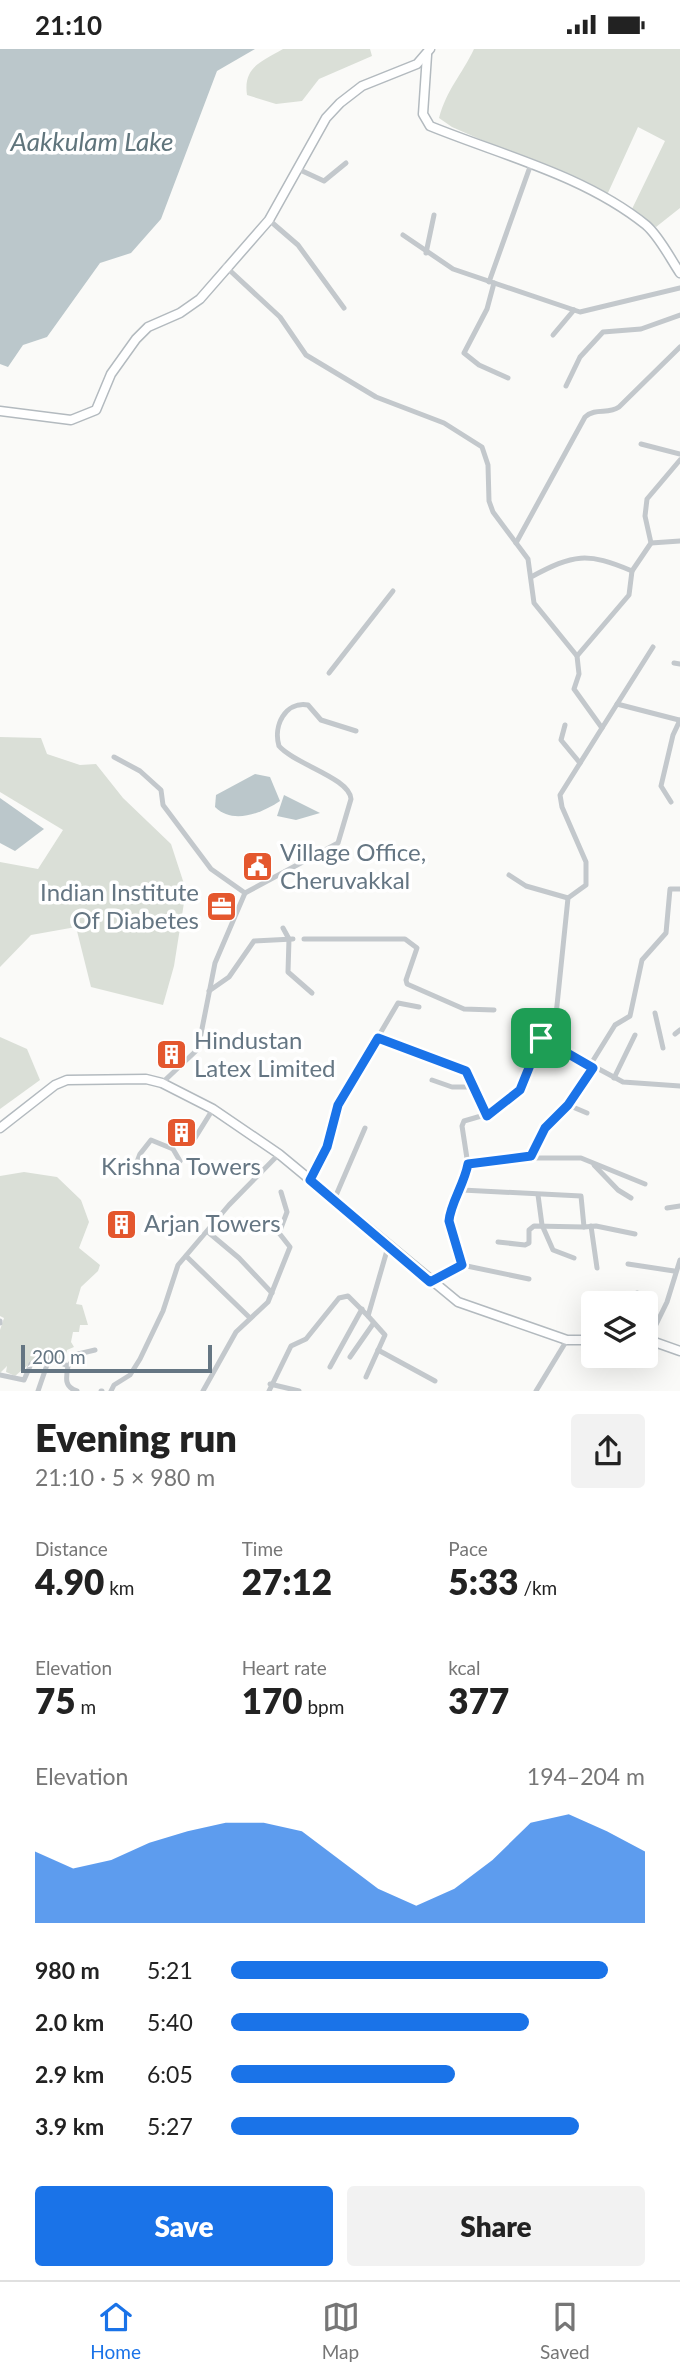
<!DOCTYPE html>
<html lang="en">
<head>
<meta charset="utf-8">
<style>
  :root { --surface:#fff; --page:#f2f2f2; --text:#222; --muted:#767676; --line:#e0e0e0; --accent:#1a73e8 }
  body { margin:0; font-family:Lato,sans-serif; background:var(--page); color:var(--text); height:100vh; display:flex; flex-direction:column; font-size:26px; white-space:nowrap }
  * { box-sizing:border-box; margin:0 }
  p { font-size:23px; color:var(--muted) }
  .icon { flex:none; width:38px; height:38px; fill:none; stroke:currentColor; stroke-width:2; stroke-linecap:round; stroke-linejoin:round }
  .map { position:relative; height:1342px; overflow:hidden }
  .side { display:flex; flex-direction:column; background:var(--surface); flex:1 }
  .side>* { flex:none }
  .buttons { position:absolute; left:581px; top:1242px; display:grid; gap:14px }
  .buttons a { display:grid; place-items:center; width:77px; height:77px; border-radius:7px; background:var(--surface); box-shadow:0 7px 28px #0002; font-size:35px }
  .scale { position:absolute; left:21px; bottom:18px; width:191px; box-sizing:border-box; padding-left:7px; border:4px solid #657683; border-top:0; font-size:19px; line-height:24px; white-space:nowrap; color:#657683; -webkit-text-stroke:5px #fff; paint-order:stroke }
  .pin { position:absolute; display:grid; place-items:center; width:60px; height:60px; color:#fff; margin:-30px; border-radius:14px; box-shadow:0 4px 10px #0006 }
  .round { display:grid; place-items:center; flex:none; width:74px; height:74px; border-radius:7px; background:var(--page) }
  .summary { display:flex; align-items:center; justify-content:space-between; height:119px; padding:0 35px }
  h1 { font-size:38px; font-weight:800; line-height:52px }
  .figures { display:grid; grid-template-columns:repeat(3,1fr); gap:10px; height:119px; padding:7px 35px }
  .figures div { display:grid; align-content:center }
  .figures b { font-size:35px; font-weight:800 }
  .figures small { font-size:19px; font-weight:400 }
  .figures p { font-size:19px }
  .chart { height:196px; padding:14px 35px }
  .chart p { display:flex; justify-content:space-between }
  .chart svg { width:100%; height:126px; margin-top:7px; fill:var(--accent); opacity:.7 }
  .action { display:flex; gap:14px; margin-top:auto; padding:14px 35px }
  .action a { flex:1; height:80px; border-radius:7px; background:var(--accent); color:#fff; font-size:28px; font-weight:800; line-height:80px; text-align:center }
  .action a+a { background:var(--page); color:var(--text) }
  ul { padding:0 35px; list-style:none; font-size:23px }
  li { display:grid; grid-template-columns:112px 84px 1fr; align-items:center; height:52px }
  li i { height:18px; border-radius:9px; background:var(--accent) }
  .status { display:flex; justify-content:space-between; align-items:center; height:49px; padding:0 35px; background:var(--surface); direction:ltr }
  .status svg { height:19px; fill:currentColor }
  .menu { display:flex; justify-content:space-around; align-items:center; height:98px; border-top:2px solid var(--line); background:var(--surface); font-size:19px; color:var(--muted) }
  .menu a { display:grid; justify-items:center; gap:4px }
  .menu .current { color:var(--accent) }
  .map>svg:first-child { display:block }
  .green { fill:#dadfd7 }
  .water { fill:#bbc7cb }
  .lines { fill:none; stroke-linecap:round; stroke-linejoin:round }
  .secondary-casing { stroke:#b3babf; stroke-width:11 }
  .street { stroke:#c3c8cc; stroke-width:5 }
  .secondary { stroke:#fff; stroke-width:8 }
  .route-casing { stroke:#fff; stroke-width:14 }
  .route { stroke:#1a73e8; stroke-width:9 }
  .labels { text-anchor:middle; stroke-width:7; stroke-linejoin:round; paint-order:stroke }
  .poi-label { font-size:24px; fill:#657683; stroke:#fff; text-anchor:start }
  .water-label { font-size:26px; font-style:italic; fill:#60757c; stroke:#fff }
</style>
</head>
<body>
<div class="status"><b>21:10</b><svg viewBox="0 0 49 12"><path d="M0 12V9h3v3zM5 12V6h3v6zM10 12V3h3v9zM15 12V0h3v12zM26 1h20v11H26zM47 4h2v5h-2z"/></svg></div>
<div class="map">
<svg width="680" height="1342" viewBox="0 0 680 1342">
  <rect width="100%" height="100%" fill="#fafaf8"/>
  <g class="green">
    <path d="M283,0H370L372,7L319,30L302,52L276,55L247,46C243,18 261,13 283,0Z"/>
    <path d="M474,0H680V159L656,178L632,160L665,92L638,78L607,146L452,78L439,69C447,40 461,27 474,0Z"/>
    <polygon points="0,688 41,689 47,705 80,716 96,715 123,749 171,795 186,841 174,917 163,956 91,938 76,878 31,886 0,918 0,813 38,820 63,781 0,743"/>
    <polygon points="0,988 27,1000 40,1031 0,1060"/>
    <polygon points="24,1123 57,1128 81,1151 89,1173 79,1199 100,1216 98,1222 81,1238 76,1255 82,1256 88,1276 80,1276 79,1283 73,1283 71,1293 74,1298 67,1301 65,1309 49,1309 37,1298 47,1310 34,1311 15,1327 6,1323 7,1317 0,1324 0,1281 4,1269 0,1267 0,1127"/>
  </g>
  <g class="water">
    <polygon points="0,0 255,0 217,22 161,170 131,204 100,214 47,288 23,296 8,318 0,315"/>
    <path d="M255,725L270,728L280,752C262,764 233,776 215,758L216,746Z"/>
    <polygon points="284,746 320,764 296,771 277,767"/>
    <polygon points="0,749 44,780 15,802 0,794"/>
  </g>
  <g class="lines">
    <defs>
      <g id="secondary">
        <path d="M427,6L423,65L430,77C501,106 584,126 646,176C659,187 670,209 680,224"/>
        <polyline points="0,362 71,371 96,361 111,325 136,290 148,278 180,264 200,250 269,171 326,69 340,54 362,37 417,15 430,0"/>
        <polyline points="0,1079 55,1036 67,1031 146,1030 162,1034 213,1060 279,1105 458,1253 567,1291 593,1291"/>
        <polyline points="646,1290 680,1302"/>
      </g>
    </defs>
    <use href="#secondary" class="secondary-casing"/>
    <g class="street">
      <polyline points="298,120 324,132 346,114"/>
      <polyline points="269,171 298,196 344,259"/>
      <polyline points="403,186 453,220 580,263 680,239"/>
      <polyline points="426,204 434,166"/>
      <polyline points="225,217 280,268 306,306 376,348 444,374 482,398 488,416 489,452 493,463 528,510 534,554 577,607 579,625 574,640 602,679 560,746 562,758 586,813 586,836 568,849 556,966 541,989 530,1024 521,1041 495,1063 464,1072 462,1077 468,1116 449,1172 462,1216 433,1232"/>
      <polyline points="489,233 531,115"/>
      <polyline points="494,234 487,260 464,304 479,316 508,329"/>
      <polyline points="553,286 574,261"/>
      <polyline points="566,337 580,308 603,283 641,280 680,266"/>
      <polyline points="641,395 680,405"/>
      <path d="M516,494L585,368C596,358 608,366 619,358L680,298"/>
      <polyline points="651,494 680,492"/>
      <path d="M531,528C574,505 587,503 632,522L651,494L645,467L647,450L680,411"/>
      <polyline points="577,607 629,546 632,522"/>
      <polyline points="674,614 680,615"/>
      <polyline points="329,624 393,542"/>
      <polyline points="617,655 679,671"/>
      <polyline points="565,676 561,691 580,714"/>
      <polyline points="602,679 653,598"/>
      <polyline points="114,708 140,722 161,741 163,756 211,820 245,844 215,914 198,1000 162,1034"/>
      <polyline points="671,753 661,737 673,686 680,671"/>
      <polyline points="509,826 526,837 568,849"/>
      <path d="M245,844L338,794L351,750C350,729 294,715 279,697C273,677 285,652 308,656L321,671L356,682"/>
      <polyline points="283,879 289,890 288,923 312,944"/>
      <polyline points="304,890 405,890 417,899 406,931 407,935 464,960 494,961"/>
      <polyline points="209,942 229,928 254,892 293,890"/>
      <polyline points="655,964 663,999"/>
      <polyline points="675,985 680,981"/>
      <polyline points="378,989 466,1022 487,1067"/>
      <polyline points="541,989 623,1033 680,1037"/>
      <polyline points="589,1018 615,976 630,967 642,911 666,884 670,840 680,840"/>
      <polyline points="614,1029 635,986"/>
      <polyline points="432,1031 452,1038 476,1038"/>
      <polyline points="568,1056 593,1019"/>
      <polyline points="195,1089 213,1060"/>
      <polyline points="528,1109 581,1109 645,1135"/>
      <polyline points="468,1116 528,1109 545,1079 568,1056 587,1064"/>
      <polyline points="594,1116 618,1141 631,1149"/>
      <polyline points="134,1121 140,1105 151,1091 173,1100 180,1112"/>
      <polyline points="310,1131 327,1098 338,1056 398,954 419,958"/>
      <polyline points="462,1141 581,1147 584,1178 596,1177 635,1185"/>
      <polyline points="538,1146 542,1176 553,1201 574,1209"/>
      <polyline points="334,1151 365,1079"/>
      <polyline points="667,1159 680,1157"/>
      <polyline points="591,1177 597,1219"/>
      <polyline points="208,1183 239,1209 272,1244"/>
      <polyline points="498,1193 525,1196 529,1194 529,1181 534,1177 584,1178"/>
      <polyline points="186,1207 249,1268"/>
      <polyline points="628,1215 674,1222"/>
      <polyline points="462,1216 529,1230"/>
      <polyline points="635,1255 637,1244"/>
      <polyline points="591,1260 593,1270"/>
      <polyline points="0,1272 0,1274"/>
      <polyline points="649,1290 667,1253 680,1211"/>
      <polyline points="378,1301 435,1332"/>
      <polyline points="350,1308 373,1275"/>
      <polyline points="68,1317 78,1305 95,1301"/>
      <polyline points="330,1318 362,1260"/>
      <path d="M0,1326L24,1331L31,1315L52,1310L68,1317C66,1329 64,1338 77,1342"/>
      <polyline points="366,1328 385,1286 368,1267"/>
      <polyline points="270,1335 299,1342"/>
      <polyline points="38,1342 49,1310"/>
      <polyline points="101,1342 102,1342"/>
      <polyline points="111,1342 114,1336 130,1326 140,1310 163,1262 178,1216 229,1156 279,1105"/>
      <polyline points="203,1342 236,1283 268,1253 290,1198 279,1184 287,1163 281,1143"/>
      <polyline points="269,1342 291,1297 306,1290 339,1249 348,1247 368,1267 388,1198"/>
      <polyline points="536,1342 567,1291"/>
    </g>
    <use href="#secondary" class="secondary"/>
  </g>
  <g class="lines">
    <defs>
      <path id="route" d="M378,989L466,1022L487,1067L520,1041L541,989L593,1019L568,1056L545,1079L531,1107L468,1115C464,1136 450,1155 449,1172L462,1216L430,1233L310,1131L327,1098L338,1056Z"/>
    </defs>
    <use href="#route" class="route-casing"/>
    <use href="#route" class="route"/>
  </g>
  <defs>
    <symbol id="civic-square" viewBox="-11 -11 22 22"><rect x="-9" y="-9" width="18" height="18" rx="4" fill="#e4572e" stroke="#fff"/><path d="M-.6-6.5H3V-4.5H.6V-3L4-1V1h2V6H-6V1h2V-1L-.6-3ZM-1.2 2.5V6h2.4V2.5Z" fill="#fff"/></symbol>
    <symbol id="office-square" viewBox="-11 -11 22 22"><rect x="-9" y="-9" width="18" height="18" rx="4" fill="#e4572e" stroke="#fff"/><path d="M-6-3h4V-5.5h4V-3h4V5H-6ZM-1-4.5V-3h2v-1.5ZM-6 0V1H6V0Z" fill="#fff"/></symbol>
    <symbol id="building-square" viewBox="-11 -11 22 22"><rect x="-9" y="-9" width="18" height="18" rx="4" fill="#e4572e" stroke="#fff"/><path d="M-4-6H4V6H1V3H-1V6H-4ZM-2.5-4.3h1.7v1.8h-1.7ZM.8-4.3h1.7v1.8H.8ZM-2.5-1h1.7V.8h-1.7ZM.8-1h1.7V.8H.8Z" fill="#fff"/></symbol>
  </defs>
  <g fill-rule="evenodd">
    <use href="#civic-square" x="240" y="800" width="35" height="35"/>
    <use href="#office-square" x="204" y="840" width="35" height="35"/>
    <use href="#building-square" x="154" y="988" width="35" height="35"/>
    <use href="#building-square" x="164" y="1066" width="35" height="35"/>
    <use href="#building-square" x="104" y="1158" width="35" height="35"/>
  </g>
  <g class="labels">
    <g class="poi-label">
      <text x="280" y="812">Village Office,<tspan x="280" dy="28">Cheruvakkal</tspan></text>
      <text x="199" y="852" text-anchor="end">Indian Institute<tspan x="199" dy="28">Of Diabetes</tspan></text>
      <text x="194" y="1000">Hindustan<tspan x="194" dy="28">Latex Limited</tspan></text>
      <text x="181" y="1126" text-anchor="middle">Krishna Towers</text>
      <text x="144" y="1183">Arjan Towers</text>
    </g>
    <g class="water-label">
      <text x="92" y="102">Aakkulam Lake</text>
    </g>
  </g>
</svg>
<div class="buttons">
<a><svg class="icon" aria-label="layers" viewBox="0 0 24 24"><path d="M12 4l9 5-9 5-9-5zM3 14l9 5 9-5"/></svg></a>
</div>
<div class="scale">200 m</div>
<div class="pin" style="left:541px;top:989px;background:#1e9e55"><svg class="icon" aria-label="arrive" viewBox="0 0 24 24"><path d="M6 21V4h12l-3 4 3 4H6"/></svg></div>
</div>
<section class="side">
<div class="summary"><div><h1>Evening run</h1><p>21:10 · 5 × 980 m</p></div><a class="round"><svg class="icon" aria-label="share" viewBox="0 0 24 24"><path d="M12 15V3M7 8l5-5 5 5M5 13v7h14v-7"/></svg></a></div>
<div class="figures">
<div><p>Distance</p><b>4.90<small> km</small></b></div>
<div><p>Time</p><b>27:12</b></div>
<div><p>Pace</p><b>5:33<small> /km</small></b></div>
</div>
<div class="figures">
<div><p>Elevation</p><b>75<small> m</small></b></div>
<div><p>Heart rate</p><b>170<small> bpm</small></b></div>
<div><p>kcal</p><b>377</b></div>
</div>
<div class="chart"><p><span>Elevation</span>194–204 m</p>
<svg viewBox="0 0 160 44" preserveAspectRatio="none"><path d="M0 44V19L10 25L20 22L30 16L40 12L50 9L60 9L70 12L80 22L90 32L100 38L110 32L120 22L130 9L140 6L150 12L160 19V44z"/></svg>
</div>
<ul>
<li><b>980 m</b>5:21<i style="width:91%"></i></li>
<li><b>2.0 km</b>5:40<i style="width:72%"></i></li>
<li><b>2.9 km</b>6:05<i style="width:54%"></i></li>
<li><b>3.9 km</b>5:27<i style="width:84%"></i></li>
</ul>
<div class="action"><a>Save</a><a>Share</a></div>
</section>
<nav class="menu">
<a class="current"><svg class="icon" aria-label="home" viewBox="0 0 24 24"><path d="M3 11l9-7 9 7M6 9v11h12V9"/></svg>Home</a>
<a><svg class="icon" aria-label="map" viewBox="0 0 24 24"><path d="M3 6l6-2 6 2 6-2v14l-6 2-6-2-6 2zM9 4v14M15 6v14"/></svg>Map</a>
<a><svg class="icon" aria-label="saved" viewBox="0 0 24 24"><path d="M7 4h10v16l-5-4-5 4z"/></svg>Saved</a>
</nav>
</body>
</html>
